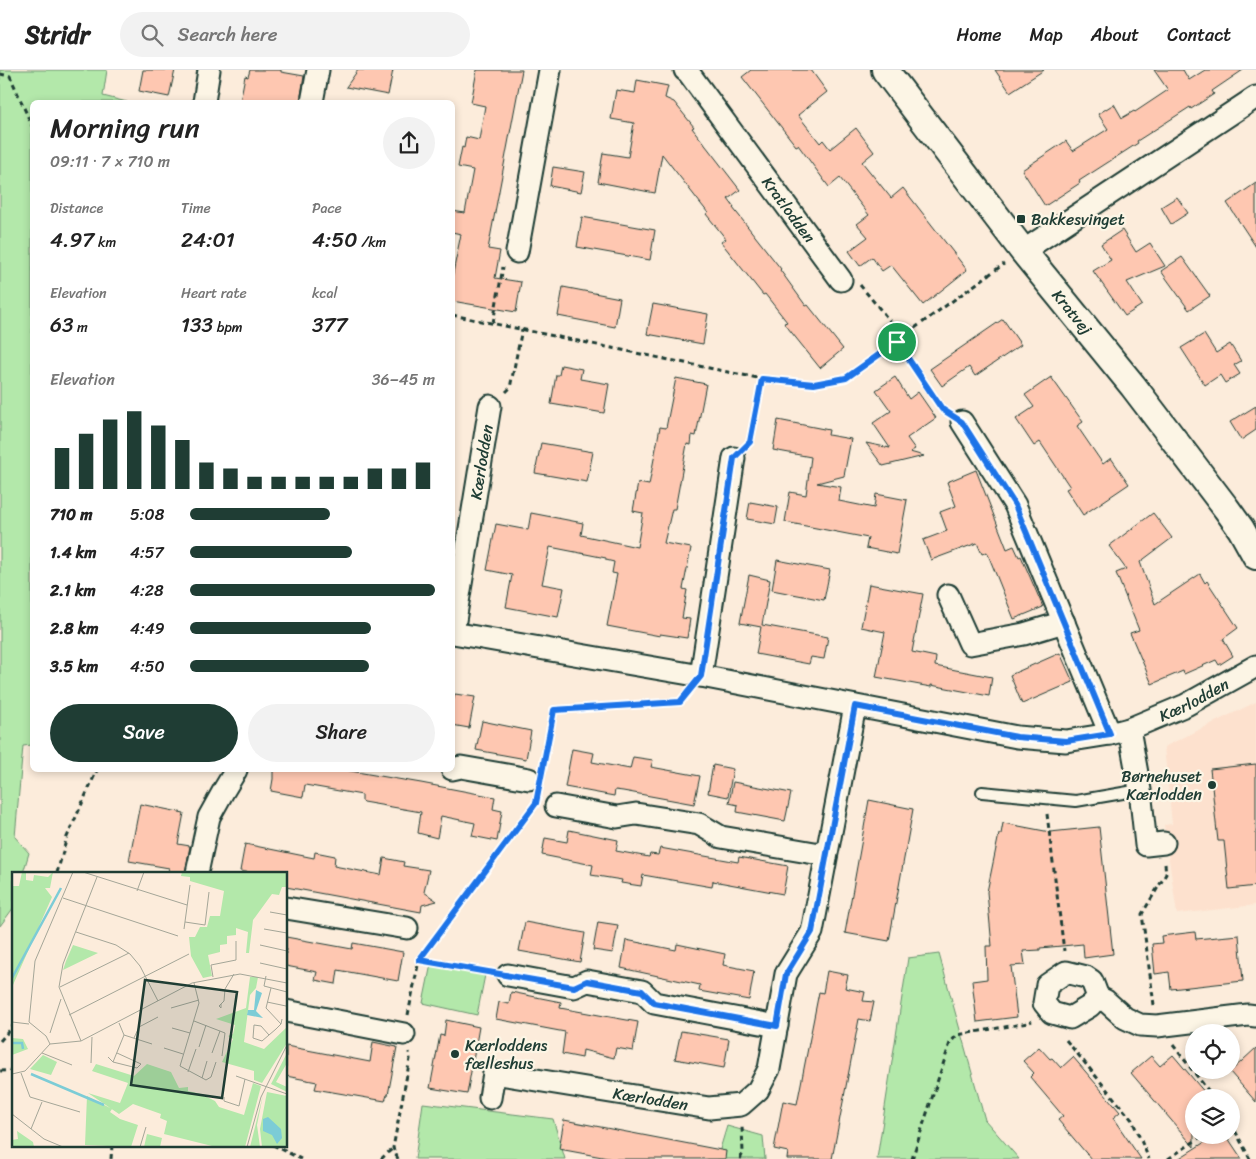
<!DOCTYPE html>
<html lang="en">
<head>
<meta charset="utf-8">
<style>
  :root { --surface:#fff; --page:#f2f2f2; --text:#222; --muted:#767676; --line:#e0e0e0; --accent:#1f3d34 }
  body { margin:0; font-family:Sriracha,sans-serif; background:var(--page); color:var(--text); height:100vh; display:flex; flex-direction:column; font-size:19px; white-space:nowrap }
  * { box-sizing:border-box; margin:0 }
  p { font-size:16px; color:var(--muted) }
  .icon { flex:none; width:28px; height:28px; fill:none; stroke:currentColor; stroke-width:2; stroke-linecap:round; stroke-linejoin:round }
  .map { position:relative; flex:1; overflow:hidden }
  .panel { position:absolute; left:30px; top:30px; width:425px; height:672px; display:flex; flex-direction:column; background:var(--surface); border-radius:8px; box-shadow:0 2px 8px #0003 }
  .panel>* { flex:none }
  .buttons { position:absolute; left:1185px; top:954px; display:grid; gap:10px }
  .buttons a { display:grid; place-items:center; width:55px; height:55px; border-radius:50%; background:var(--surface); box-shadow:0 2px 8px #0003; font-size:25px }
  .pin { position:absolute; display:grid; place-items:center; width:42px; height:42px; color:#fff; margin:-21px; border:2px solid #fff; border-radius:50%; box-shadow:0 1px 5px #0007 }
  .round { display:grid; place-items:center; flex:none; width:52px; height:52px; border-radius:26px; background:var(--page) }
  .head { display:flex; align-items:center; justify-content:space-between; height:85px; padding:0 20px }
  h1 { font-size:28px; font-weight:600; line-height:38px }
  .stats { display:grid; grid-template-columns:repeat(3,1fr); gap:8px; height:85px; padding:5px 20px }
  .stats div { display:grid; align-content:center }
  .stats b { font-size:21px; font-weight:600 }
  .stats small { font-size:14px; font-weight:400 }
  .stats p { font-size:14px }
  .chart { height:140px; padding:10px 20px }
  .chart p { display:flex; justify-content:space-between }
  .chart svg { width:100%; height:90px; margin-top:5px; stroke:var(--accent); stroke-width:6 }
  .button { display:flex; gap:10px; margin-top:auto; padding:10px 20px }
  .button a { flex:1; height:58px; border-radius:30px; background:var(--accent); color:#fff; font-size:20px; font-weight:600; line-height:58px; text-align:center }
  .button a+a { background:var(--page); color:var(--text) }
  ul { padding:0 20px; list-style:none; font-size:16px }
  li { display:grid; grid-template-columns:80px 60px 1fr; align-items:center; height:38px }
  li i { height:12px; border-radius:6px; background:var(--accent) }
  header { display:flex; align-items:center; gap:30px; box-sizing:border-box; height:70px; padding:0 25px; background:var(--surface); border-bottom:1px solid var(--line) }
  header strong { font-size:24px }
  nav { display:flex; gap:28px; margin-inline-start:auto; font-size:18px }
  .search { width:350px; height:45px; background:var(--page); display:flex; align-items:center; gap:12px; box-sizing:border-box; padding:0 18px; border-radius:28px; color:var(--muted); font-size:19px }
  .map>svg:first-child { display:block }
  .built { fill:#fde1ce }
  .green { fill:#b3e8aa; stroke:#69926f }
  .building { fill:#fec7b1; stroke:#1f3d34 }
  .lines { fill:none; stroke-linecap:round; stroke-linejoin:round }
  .service-casing { stroke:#1f3d34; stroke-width:14 }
  .minor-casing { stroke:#1f3d34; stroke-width:25 }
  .tertiary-casing { stroke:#1f3d34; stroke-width:30 }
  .path { stroke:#1f3d34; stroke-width:3; stroke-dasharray:5 4; stroke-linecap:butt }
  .service { stroke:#fcf5e5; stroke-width:10 }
  .minor { stroke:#fcf5e5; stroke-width:21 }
  .tertiary { stroke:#fcf5e5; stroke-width:26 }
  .route-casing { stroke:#fff; stroke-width:10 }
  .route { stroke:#1a73e8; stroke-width:6 }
  .poi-dot { fill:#1f3d34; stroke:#fcf5e5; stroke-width:2 }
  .labels { text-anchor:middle; stroke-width:4.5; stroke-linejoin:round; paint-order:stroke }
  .street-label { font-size:16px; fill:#1f3d34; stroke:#fcf5e5 }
  .poi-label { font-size:16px; fill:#1f3d34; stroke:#fcf5e5; text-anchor:start }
  .inset-river { fill:none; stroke:#7cccd6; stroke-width:2.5 }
  .inset-road { fill:none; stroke:#a4a698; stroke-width:1 }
  .view { fill:#1f3d34; fill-opacity:0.15; stroke:#1f3d34; stroke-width:2.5 }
  .inset-edge { fill:none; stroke:#1f3d34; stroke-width:2.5 }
</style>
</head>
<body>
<header>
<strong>Stridr</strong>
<div class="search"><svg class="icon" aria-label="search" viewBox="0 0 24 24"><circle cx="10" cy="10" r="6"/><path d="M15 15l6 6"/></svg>Search here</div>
<nav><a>Home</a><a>Map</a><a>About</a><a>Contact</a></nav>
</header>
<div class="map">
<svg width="1256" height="1089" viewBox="0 0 1256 1089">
  <rect width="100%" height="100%" fill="#fcecdb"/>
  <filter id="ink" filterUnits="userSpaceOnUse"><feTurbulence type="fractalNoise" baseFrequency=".02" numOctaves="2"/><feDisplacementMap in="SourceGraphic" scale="10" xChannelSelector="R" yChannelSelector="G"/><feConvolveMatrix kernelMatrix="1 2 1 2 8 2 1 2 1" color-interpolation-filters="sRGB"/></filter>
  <g filter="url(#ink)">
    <polygon class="built" points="1256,632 1256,835 1177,844 1164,755 1172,754 1164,677"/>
    <g class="green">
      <polygon points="0,0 107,0 103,26 127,32 32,32 32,675 23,676 15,767 29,783 23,803 14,803 14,837 0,856"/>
      <polygon points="939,884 985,1050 1019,1089 877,1089 908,888"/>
      <polygon points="431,894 485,905 477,945 423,933"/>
      <polygon points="423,1033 553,1049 565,1089 415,1089"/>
      <polygon points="727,1056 763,1066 765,1089 717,1089"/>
    </g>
    <g class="building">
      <polygon points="143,0 175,0 169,27 139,21"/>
      <polygon points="250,0 281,0 281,2 304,6 300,32 240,32 245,6 248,7"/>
      <polygon points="358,0 393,0 388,25 346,17"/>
      <polygon points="477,0 522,0 488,179 500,181 495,208 521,212 516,242 452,231 452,208 461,164 452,162 452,141 465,143 473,100 458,97 462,77 464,78 466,67 479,70 485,36 471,33"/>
      <polygon points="751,0 811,0 827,22 798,45 820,73 823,70 830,79 856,58 874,82 862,92 891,128 903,118 967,200 923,235 891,195 882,201 872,187 860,196 849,181 868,167 857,154 869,145 840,108 829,117 798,75 796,76 742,7"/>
      <polygon points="995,0 1044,0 1010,22"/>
      <polygon points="1154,0 1183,0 1189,10 1205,0 1243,0 1212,21 1214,24 1191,39 1190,37 1148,64 1137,71 1138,73 1079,111 1080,113 1045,136 1022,100 1066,71 1073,81 1108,59 1098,44 1114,34 1122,48 1134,41 1135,42 1168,20"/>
      <polygon points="637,10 668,16 665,28 674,32 694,57 692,58 740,120 728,129 734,137 733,138 781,199 780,200 806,236 808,235 843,279 820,298 784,253 787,252 765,224 763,225 721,172 726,169 706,144 708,143 662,84 655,123 598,112 603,83 628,87 634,53 611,49 616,20 635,23"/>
      <polygon points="553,97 585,102 581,122 550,116"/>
      <polygon points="1256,113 1256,177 1227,133"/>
      <polygon points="1177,127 1188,143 1171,154 1161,137"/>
      <polygon points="582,147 655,160 650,190 577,177"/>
      <polygon points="1122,160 1136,182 1150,173 1165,196 1127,212 1142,235 1125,246 1093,201 1111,190 1101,174"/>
      <polygon points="1182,187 1210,226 1189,240 1161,201"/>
      <polygon points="563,217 620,228 615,257 558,246"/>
      <polygon points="653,234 708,244 703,274 647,264"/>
      <polygon points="1003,249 1021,275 975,306 969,297 942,316 930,299"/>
      <polygon points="1204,264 1216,283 1230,274 1241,291 1234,295 1240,304 1225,313 1220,305 1205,315 1181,278"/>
      <polygon points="561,295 582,299 580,309 609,314 604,343 551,334 556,305 559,305"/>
      <polygon points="895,307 909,329 918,322 936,348 907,368 915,379 910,382 924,386 883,396 866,373 890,378 873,353 891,341 876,320"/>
      <polygon points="1051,307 1083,352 1077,356 1103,394 1111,388 1129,414 1083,445 1066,419 1070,417 1040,372 1034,376 1016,349 1034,337 1025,325"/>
      <polygon points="676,308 706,314 696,366 692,365 691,375 687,374 675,439 672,439 664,473 691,478 683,519 687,520 682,548 690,549 687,568 660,564 660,566 607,556 617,504 612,503 614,492 606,490 606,488 550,477 542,514 564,518 558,547 506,537 512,505 487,500 496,454 528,460 531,443 583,453 581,465 637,477 643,443 633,441 638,413 649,415 660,357 666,358"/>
      <polygon points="1256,336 1256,360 1241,370 1230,352"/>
      <polygon points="778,350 829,360 828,365 851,369 844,406 817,413 841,417 839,431 874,438 876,424 907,430 897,484 866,478 868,468 785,452 790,422 806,425 811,387 773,380"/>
      <polygon points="541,373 593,382 587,412 535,403"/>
      <polygon points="976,400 1007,479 1014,476 1019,487 1021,486 1043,537 1014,549 987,482 982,484 977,473 931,490 923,470 947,461 940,442 956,436 947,412"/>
      <polygon points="750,432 778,437 775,454 747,449"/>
      <polygon points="1153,443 1172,468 1140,492 1155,534 1200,504 1205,513 1207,511 1238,558 1223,569 1233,586 1219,595 1216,590 1184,604 1183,601 1152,614 1130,563 1139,560 1116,503 1126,499 1109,476"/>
      <polygon points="777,490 830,500 824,530 772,520"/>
      <polygon points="749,505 770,510 762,555 828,567 824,589 811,587 809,594 756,584 761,557 740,553"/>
      <polygon points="869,514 923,524 912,582 936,587 935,596 992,607 989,626 931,615 931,617 876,607 885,562 861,557"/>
      <polygon points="1060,583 1073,612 1022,634 1010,605"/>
      <polygon points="455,624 475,627 469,658 452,655 452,636"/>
      <polygon points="482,651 531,661 526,689 476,680"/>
      <polygon points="572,679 594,683 592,692 630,699 633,687 653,690 651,697 700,706 694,734 623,721 615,720 614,726 565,717"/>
      <polygon points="1256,694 1256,816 1229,819 1224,771 1218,771 1210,699"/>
      <polygon points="713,695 733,699 728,727 708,723"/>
      <polygon points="273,700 345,700 421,713 495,727 493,739 502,741 497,771 472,766 475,753 441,746 437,768 418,763 421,742 363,732 362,731 362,725 305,715 303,727 271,721 273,709"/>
      <polygon points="733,712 791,723 785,751 737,742 738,735 729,733"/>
      <polygon points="869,730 913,739 889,871 845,863"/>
      <polygon points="140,734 184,743 178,774 190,776 185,803 168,803 169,798 129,791"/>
      <polygon points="1003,753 1050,762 1099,757 1113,884 1084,888 1083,874 1040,878 1040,880 1023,881 1025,895 1011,896 1017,947 977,952 972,911 987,909 986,876 992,876 987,822 999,764 1001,764"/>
      <polygon points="569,760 618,770 616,781 649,787 650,784 658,785 660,778 738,792 739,787 788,796 783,824 713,811 712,817 643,805 641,816 621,813 622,810 591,805 593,795 542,785 545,768 567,772"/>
      <polygon points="245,774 314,788 315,782 335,786 334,796 381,805 384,788 404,792 403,796 429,800 424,822 437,831 422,835 421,842 286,817 286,803 252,803 240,801"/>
      <polygon points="525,852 585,863 580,892 519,881"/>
      <polygon points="598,852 618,855 613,883 593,880"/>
      <polygon points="1195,862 1196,869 1239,865 1243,911 1171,919 1169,902 1155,904 1152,874 1162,873 1161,866"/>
      <polygon points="286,867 352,879 353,873 403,882 398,911 338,900 336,914 315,910 317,902 286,896"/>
      <polygon points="626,870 676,880 677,874 725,884 723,895 754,901 749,930 699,921 700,915 621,898"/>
      <polygon points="827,901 848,905 845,918 865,922 863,931 874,932 870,951 859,949 832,1089 787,1089 788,1082 774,1079 783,1031 797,1034 819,922 823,923"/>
      <polygon points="511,922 561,932 560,938 638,952 633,981 616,978 614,988 583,980 582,988 562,984 565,962 496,949 499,932 509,934"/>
      <polygon points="446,950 479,957 467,1024 430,1018 440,965 444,966"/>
      <polygon points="681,961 729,969 724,998 675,989"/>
      <polygon points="373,972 397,977 388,1025 387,1025 385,1031 315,1019 317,1012 286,1006 286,976 370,992"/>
      <polygon points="1039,977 1050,989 1052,988 1061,998 1073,987 1120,1042 1113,1048 1141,1089 1091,1089 1058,1050 1063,1046 1030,1007 1034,1003 1023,991"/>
      <polygon points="1256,978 1256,1032 1230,1002"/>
      <polygon points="1173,985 1206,1024 1202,1028 1194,1028 1194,1077 1131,1003 1151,986 1160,996"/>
      <polygon points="564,1050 726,1081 725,1089 613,1089 559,1079"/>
      <polygon points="1216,1065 1226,1065 1242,1089 1178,1089"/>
    </g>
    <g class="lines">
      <defs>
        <polyline id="service" points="982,722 1076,731 1140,720"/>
        <g id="minor">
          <path id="s1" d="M685,0L688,2L841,210"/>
          <polyline points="204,32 209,0"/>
          <polyline points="312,32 318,0"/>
          <polyline points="1023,181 1256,27"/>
          <polyline points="517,182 550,0"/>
          <path id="s2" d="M490,336L453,563L701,606L1017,667L1066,671L1110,664L1129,659L1186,635L1256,596"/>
          <polyline points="962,352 1015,435 1110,664"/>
          <polyline points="948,525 970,574 1024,564 1064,552"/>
          <polyline points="701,606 734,388"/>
          <polyline points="1129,659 1140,720 1146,775 1164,773"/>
          <polyline points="452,699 461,697 529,709"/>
          <polyline points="556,736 617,747 636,744 699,754 721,767 826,785"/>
          <polyline points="197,803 209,747 224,720 236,700"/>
          <polyline points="286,838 407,858"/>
          <polyline points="508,905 574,917 587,911 642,921 654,933 777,956"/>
          <polyline points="1098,927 1090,936 1070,948 1052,943 1044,933 1047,915 1066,902 1086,907 1092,911 1098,927 1106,931 1125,948 1140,955 1157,956 1248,945 1256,946"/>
          <polyline points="286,941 404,964"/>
          <path id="s3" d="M490,1028L494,1003L709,1038L741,1035L758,1020L769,999L786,904L812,862L855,636"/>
        </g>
        <g id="tertiary">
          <path id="s4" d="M885,0L1023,181L1133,316L1226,438L1241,459L1256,486"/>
        </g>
      </defs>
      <use href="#service" class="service-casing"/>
      <use href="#minor" class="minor-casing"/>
      <use href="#tertiary" class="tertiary-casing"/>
      <g class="path">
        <polyline points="0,4 10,6 32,56"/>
        <polyline points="860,215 903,267"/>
        <polyline points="452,245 762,309 814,313 845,308 1004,194"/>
        <polyline points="493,253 503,197"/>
        <polyline points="897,272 942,339 945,341"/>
        <polyline points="506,322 510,318 522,259"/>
        <polyline points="748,374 750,372 762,309"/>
        <polyline points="544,695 554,640 680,632 685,625"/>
        <polyline points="1047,744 1064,881"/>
        <polyline points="57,803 67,767 97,700"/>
        <polyline points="420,890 488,901"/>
        <polyline points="1154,935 1142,844 1166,804 1165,794"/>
        <polyline points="408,945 419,890 535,735"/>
        <polyline points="1066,970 1132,1050 1149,1089"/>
        <polyline points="0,971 14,955"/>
        <polyline points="1173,975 1214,1028"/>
        <polyline points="0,1001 14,1000"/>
        <polyline points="1231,1053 1250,1089"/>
        <polyline points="273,1075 301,1089"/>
        <polyline points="111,1089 112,1075"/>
        <polyline points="381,1089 393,1078"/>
        <polyline points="398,1089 393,1078 410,989 409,982"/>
        <polyline points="740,1089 743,1083 742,1056"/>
        <polyline points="912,1089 950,973 957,965 1028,953 1032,951"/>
        <polyline points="1168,1089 1204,1065"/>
      </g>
      <use href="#service" class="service"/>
      <use href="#minor" class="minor"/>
      <use href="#tertiary" class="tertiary"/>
    </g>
  </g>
  <g class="lines" filter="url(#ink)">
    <defs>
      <polygon id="route" points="897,272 942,339 962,352 1015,435 1110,664 1066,671 1017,667 855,636 812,862 786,904 777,956 654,933 642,921 587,911 574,917 419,890 536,733 554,640 680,632 701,606 734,388 750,372 762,309 814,314 846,308"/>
    </defs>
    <use href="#route" class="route-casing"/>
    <use href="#route" class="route"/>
  </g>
  <g class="poi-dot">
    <rect x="1016" y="144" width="10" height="10" rx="2.5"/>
    <circle cx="1212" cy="715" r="5"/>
    <circle cx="455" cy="984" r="5"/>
  </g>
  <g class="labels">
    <g class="street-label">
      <text dy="6" stroke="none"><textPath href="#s1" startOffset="174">Kratlodden</textPath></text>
      <text dy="6" stroke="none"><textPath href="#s4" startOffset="306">Kratvej</textPath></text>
      <text transform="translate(481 392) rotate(-81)" y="6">Kærlodden</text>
      <text dy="6" stroke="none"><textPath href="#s2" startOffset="988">Kærlodden</textPath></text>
      <text dy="6" stroke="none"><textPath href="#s3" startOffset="184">Kærlodden</textPath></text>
    </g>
    <g class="poi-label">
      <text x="1031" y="155">Bakkesvinget</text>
      <text x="1202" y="712" text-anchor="end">Børnehuset<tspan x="1202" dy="18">Kærlodden</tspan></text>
      <text x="465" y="981">Kærloddens<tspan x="465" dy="18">fælleshus</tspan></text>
    </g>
  </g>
  <g transform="translate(12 802)">
    <rect width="275" height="275" fill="#fcecdb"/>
    <path d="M10,0H14V8L21,9L22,3L36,5L41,0L38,16H33L40,25L1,113L0,14H7ZM170,0H275V15H270L267,23L260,22L241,48L237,81H234L236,60L224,56V63L215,64V72L208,73V80L196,83L200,104L191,106L179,84L177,65H183L188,55H195L198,44H208L212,19L178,9V5L169,4ZM61,73L86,81L51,98L54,89ZM238,105H246L244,116L238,123L232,170L252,177L275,155V171L250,211L242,208V199L210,190L221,167L216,164L221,162L223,153L204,147L234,136ZM0,166L11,167L16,177L0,183ZM275,181V191L264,210L275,215V220L259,212ZM31,183L45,190L39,203L18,197ZM84,192L122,204L135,192L159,200L167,216L176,215V219L189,222L203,229L207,235L232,243L241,211L249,214L233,275H204L152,262L155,249L148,246L149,242L121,232L107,242L76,221L108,231L116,211L80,199ZM255,220L275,224V275H250L248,257ZM251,223L245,253L248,275H238ZM75,224L100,237L98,240L108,247L126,253L119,275L73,273ZM5,259L21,270L22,275L0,274V268L6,267ZM135,262L150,266L148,275H132Z" fill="#b3e8aa"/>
    <path d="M244,118L250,121L244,139L251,146L235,143L236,138H242ZM256,245L269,257L270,266L265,272L260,263L251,259V247Z" fill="#7cccd6"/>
    <path class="inset-river" d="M0,106L49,16M0,171H10L11,177M19,202L92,233"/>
    <path class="inset-road" d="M71,0L175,33M125,19L132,0M51,26L166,64M258,40L275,43M173,50L193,53L197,20M172,57L178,13M252,57L275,61M64,60L104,73L118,82L128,94L146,129M248,73L275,79M248,91L275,97M254,104L252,114L275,120M201,105L199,93L224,88V69M182,111L187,131L168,194L194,208L199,205L204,190M48,115L117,81M259,116L254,136L269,152M255,130L274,134M209,132V136L207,134L212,129L213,117L222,102M159,136L187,128M57,143L177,82M182,149L213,161L210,184M0,150L17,152M160,156L178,161M38,161L49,127M112,163L140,172M257,163L249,154L242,153L241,166L250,169L264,157L269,152L270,147M122,166L127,155L146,145M69,169L47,115L51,92L85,5M38,172L34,164L17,150L23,89L61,0M187,175L194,153M152,176L171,182M30,181L60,193M200,181L208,159M96,185L101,190L125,196L129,192L105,181M101,190L112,163L107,151M79,191L80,165M176,200L184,177M9,201L18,225L68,240M0,202L13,199L38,172L69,169L180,111L228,102L275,111M224,204L275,222M190,206L195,189M212,225V229L227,234L233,207M0,242L32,267L51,275M19,257L30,230M128,275L134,255M235,275L249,225L275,173"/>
    <path class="view" d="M133,108L225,120L210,226L119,213Z"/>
    <rect width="275" height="275" class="inset-edge"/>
  </g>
</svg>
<div class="buttons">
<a><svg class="icon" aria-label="locate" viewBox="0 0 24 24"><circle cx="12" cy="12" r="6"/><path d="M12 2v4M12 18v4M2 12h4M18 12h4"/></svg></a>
<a><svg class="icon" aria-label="layers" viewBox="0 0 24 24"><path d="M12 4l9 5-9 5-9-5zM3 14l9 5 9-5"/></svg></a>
</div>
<div class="pin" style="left:897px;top:272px;background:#1e9e55"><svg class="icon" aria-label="arrive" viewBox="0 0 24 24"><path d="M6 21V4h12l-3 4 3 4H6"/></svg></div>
<section class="panel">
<div class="head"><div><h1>Morning run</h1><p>09:11 · 7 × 710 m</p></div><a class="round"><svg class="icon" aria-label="share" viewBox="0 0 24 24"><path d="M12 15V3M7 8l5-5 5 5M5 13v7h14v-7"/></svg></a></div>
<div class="stats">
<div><p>Distance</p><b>4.97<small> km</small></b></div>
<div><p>Time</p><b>24:01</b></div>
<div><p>Pace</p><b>4:50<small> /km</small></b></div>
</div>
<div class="stats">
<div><p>Elevation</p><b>63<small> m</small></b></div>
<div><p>Heart rate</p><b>133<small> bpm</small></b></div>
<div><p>kcal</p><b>377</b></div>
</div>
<div class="chart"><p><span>Elevation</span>36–45 m</p>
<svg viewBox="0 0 160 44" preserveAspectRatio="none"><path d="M5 44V24M15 44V17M25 44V10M35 44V6M45 44V13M55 44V20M65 44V31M75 44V34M85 44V38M95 44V38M105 44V38M115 44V38M125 44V38M135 44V34M145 44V34M155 44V31"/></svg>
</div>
<ul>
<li><b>710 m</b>5:08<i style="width:57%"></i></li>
<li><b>1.4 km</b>4:57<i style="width:66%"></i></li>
<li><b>2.1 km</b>4:28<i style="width:100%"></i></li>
<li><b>2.8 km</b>4:49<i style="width:74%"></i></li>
<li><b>3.5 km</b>4:50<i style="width:73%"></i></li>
</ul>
<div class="button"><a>Save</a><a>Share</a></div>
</section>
</div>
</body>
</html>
